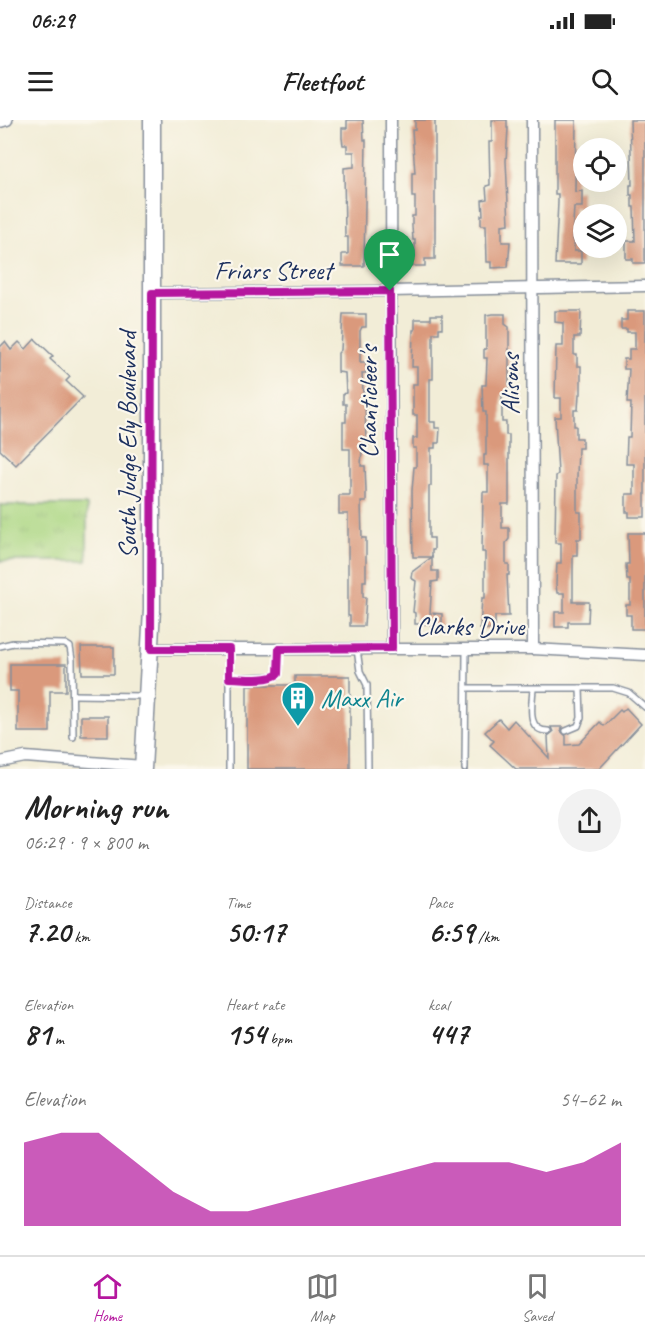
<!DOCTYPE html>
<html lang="en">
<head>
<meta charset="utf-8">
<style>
  :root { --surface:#fff; --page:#f2f2f2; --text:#222; --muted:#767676; --line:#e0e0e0; --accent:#b5179e }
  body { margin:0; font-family:Caveat,sans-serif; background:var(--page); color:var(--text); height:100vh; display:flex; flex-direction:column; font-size:22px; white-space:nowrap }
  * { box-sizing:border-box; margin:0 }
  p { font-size:20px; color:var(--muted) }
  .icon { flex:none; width:33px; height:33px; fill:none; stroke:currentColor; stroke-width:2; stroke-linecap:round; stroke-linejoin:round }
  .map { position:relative; height:649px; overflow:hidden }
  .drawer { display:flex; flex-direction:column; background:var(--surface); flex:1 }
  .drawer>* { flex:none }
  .controls { position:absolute; left:573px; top:18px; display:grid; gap:12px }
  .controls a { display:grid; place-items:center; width:54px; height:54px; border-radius:50%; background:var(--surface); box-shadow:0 6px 24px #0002; font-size:30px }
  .pin { position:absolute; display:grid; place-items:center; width:51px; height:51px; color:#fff; margin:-62px -26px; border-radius:50% 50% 50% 0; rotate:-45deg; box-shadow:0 0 6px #0007 }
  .pin .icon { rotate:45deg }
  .round { display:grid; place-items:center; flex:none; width:63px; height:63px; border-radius:32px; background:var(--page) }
  .head { display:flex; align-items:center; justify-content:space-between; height:102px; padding:0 24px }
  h1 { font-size:33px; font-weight:700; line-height:45px }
  .figures { display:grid; grid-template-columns:repeat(3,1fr); gap:9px; height:102px; padding:6px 24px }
  .figures div { display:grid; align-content:center }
  .figures b { font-size:30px; font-weight:700 }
  .figures small { font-size:16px; font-weight:400 }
  .figures p { font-size:16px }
  .chart { height:168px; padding:12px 24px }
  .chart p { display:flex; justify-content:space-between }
  .chart svg { width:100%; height:108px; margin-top:6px; fill:var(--accent); opacity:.7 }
  .status { display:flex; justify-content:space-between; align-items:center; height:42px; padding:0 30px; background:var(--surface); direction:ltr }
  .status svg { height:16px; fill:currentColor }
  header { display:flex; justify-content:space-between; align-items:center; height:78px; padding:0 24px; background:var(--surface); font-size:27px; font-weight:700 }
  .dock { display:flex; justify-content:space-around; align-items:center; height:84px; border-top:2px solid var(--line); background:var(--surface); font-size:16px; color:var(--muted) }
  .dock a { display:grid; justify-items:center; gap:3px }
  .dock .current { color:var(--accent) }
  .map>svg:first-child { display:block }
  .park { fill:url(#park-tufts); stroke:#648370; stroke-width:1.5 }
  .building { fill:#da997c }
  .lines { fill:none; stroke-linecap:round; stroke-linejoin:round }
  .lane-casing { stroke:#868e9a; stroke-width:8 }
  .street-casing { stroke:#868e9a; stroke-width:13 }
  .secondary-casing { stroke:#868e9a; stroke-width:19 }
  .lane { stroke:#fff; stroke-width:5 }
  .street { stroke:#fff; stroke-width:10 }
  .secondary { stroke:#fff; stroke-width:16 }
  .route-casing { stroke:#fff; stroke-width:12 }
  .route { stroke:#b5179e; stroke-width:8 }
  .labels { text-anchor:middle; stroke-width:4.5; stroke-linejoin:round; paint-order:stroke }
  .street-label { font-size:26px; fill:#1b2f5e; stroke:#fbf7ec }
  .culture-label { font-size:26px; fill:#0d838f; stroke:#fbf7ec; text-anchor:start }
</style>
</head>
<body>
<div class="status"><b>06:29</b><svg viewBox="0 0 49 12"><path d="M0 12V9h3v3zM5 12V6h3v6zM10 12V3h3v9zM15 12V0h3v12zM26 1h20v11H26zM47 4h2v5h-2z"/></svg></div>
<header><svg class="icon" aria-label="menu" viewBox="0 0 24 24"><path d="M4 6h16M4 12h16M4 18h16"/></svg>Fleetfoot<svg class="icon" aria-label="search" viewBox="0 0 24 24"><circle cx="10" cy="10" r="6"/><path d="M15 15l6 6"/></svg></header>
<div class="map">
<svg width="645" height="649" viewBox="0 0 645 649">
  <defs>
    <pattern id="park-tufts" width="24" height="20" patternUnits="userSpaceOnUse" patternTransform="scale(1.5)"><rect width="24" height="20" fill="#acd783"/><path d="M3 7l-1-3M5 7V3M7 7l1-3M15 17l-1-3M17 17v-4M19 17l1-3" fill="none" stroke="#93b974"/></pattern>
  </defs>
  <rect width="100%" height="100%" fill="#fbf7ec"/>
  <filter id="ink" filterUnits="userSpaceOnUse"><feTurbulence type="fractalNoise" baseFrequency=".0167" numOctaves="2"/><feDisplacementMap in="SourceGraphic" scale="12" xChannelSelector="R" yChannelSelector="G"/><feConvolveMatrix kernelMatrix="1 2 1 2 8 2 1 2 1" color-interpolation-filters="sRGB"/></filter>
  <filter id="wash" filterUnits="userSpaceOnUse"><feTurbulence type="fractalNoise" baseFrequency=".008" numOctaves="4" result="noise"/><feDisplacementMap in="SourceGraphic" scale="24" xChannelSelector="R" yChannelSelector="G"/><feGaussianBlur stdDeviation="1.35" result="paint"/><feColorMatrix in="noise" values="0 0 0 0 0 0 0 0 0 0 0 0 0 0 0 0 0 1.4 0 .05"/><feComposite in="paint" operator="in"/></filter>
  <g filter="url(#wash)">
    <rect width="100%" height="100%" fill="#f2edd7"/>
    <rect class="park" x="0" y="385" width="87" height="56"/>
    <g id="blocks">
      <g class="building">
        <polygon points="347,0 363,0 364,20 366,20 364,146 342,146 342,134 348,134 348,117 345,117 344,48 354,47 354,32 347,32 347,25 343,25 342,18 342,8 347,8"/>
        <polygon points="415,0 435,0 435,139 425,139 425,146 412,146 412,137 415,137 415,120 413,120 412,106 412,96 415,96 415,77 412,77 412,53 415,53 412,10 415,10"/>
        <polygon points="492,0 507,0 507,8 508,8 506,41 509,104 502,105 502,122 510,122 508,147 491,148 491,142 487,142 486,105 481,105 481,95 483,95 482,80 487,79 486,66 490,65 489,22 492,22"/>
        <polygon points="555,0 576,0 575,72 582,71 582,87 574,87 572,120 574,122 574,131 581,131 581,144 555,144 558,82 558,74 555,74"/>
        <polygon points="630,0 645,0 645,143 633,143 633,139 626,139 626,121 635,121 634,87 632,87 632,75 630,75 630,65 632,65"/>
        <polygon points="555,191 581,191 580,217 574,217 574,235 577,235 577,246 581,246 581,274 579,274 578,290 574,290 574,306 576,306 576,318 582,318 582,328 578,328 577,357 577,392 581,392 581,419 577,419 577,435 573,435 573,482 589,482 588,502 568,502 568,507 555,507 555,492 564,492 564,473 557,473 556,464 557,443 561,443 561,423 555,423 556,356 558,354 555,297 561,297 561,278 555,278 556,226 563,226 563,203 555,202"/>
        <polygon points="627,191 645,191 645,397 629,397 629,392 626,392 626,374 634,374 634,344 626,344 627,317 630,317 631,283 627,283 629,249 624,249 624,239 629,239 629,229 635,229 635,212 627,212 627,209 621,209 621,200 627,200"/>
        <polygon points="343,194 366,194 366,207 362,207 360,211 360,242 366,242 366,253 362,253 363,272 365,272 366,329 362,329 361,346 365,346 366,371 366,382 361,382 362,418 366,418 366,461 363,461 363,477 366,477 364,506 350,506 350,496 348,496 348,394 339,394 339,375 350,375 350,329 343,329 343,302 346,302 346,284 343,284 343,274 346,273 345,253 338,252 338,233 341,230"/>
        <polygon points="493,194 505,194 505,204 509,207 509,275 502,275 502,302 506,302 506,315 509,315 509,384 502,384 502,408 509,408 509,419 506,423 506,444 509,444 509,455 507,455 509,496 495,496 495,509 480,509 482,478 485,478 485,432 482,432 483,372 488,372 488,345 484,345 484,335 486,335 486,292 483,292 482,265 486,265 487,238 484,238 484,229 486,229 486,195"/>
        <polygon points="431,195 442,195 442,208 439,208 439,213 433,213 433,259 430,259 430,302 435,302 435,308 440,308 439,323 435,323 435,328 431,328 431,366 429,366 429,418 434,418 434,430 432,430 432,437 413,437 412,371 414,347 416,347 416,328 413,328 413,318 417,318 417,295 413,295 413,264 417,264 417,247 412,247 413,210 415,210 415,199 431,199"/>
        <polygon points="35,219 53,236 50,239 70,257 66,261 83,277 16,345 0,330 0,227 5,222 11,230 19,222 26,229"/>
        <polygon points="628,413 645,413 645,509 631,509 631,495 626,495 626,485 630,485 630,460 627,460 626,444 629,444"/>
        <polygon points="432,437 432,451 438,451 438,461 432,462 430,493 442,494 442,507 432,507 432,504 415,504 415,493 413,492 416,461 411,458 412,452"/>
        <polygon points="81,527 114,527 114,554 82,554"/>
        <polygon points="10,544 66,544 66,571 50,571 50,612 18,612 18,571 10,571"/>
        <polygon points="295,556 350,556 350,649 247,649 247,565 295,565"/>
        <polygon points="626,588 641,604 599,649 516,649 490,625 494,621 485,612 499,599 507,608 514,600 549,638 548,616 553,612 551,607 563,607 561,611 566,616 566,625 579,624 600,602 604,606 620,590 622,592"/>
        <rect x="81" y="596" width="27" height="20"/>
      </g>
    </g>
  </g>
  <g filter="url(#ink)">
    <use href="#blocks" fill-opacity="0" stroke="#868e9a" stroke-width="1.5"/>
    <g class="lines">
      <defs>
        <g id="lane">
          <polyline points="0,526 13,523 65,524 70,527 72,540 73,617"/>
          <polyline points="229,529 229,649"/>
          <polyline points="357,529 360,551 367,565 368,649"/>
          <polyline points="229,558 276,556 279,549 279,529"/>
          <polyline points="466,568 613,568 629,573 645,587"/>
          <path d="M533,569C532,585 526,611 548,611"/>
          <polyline points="73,575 144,576"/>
          <polyline points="566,611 578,606 581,598 580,568"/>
          <polyline points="465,649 466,529"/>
        </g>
        <g id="street">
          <polyline points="391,0 392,528"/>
          <polyline points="532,0 533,529"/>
          <polyline points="0,2 7,0"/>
          <polyline points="152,173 390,171 645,166"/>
          <polyline points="151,529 533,529 645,535"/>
          <polyline points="0,642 25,637 143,646"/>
        </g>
        <polyline id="secondary" points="143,649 152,489 152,0"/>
      </defs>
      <use href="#lane" class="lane-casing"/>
      <use href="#street" class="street-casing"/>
      <use href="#secondary" class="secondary-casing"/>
      <use href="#lane" class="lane"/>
      <use href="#street" class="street"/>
      <use href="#secondary" class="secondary"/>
    </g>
  </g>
  <g class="lines" filter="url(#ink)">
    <defs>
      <path id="route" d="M390,171L392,528L279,529L278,554C267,562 243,558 229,558V529H151L152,173Z"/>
    </defs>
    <use href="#route" class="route-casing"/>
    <use href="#route" class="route"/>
  </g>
  <defs>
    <symbol id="building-pin" viewBox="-11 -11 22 30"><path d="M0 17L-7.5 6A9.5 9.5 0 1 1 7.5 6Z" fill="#0f9aa8" stroke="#fbf7ec"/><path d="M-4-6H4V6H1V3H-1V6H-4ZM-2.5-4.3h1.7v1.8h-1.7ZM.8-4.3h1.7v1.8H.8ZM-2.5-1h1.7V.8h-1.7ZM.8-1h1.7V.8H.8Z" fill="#fff"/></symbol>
  </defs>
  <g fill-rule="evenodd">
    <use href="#building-pin" x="279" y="559" width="38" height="52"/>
  </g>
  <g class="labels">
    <g class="street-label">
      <text x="273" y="159">Friars Street</text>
      <text transform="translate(510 264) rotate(-90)" y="9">Alisons</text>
      <text transform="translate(368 282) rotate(-90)" y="9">Chanticleer's</text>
      <text transform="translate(127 325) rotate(-90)" y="9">South Judge Ely Boulevard</text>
      <text x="470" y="515">Clarks Drive</text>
    </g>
    <g class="culture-label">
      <text x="321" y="587">Maxx Air</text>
    </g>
  </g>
</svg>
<div class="controls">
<a><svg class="icon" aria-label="locate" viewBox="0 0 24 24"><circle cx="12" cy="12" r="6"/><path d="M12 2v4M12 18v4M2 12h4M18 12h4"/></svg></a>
<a><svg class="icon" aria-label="layers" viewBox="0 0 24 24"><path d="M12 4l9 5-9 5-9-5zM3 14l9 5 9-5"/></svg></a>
</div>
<div class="pin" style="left:390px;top:171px;background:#1e9e55"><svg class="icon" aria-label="arrive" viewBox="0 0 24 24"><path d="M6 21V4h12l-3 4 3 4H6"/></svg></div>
</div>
<section class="drawer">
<div class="head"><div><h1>Morning run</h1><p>06:29 · 9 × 800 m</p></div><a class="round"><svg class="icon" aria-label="share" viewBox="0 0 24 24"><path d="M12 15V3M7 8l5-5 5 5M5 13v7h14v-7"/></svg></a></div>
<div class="figures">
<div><p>Distance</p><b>7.20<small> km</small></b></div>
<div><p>Time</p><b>50:17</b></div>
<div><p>Pace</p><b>6:59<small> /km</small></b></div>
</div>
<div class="figures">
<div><p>Elevation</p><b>81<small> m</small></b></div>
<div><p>Heart rate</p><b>154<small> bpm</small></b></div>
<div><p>kcal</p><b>447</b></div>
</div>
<div class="chart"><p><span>Elevation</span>54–62 m</p>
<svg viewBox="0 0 160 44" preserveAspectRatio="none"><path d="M0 44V10L10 6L20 6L30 18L40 30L50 38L60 38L70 34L80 30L90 26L100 22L110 18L120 18L130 18L140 22L150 18L160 10V44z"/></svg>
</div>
</section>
<nav class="dock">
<a class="current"><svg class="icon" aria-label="home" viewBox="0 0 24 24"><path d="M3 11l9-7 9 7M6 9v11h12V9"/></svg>Home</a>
<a><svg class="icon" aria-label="map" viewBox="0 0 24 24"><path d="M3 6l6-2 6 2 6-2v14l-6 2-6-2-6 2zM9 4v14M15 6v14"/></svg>Map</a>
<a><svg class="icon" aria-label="saved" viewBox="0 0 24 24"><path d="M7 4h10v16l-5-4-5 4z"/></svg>Saved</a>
</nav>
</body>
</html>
